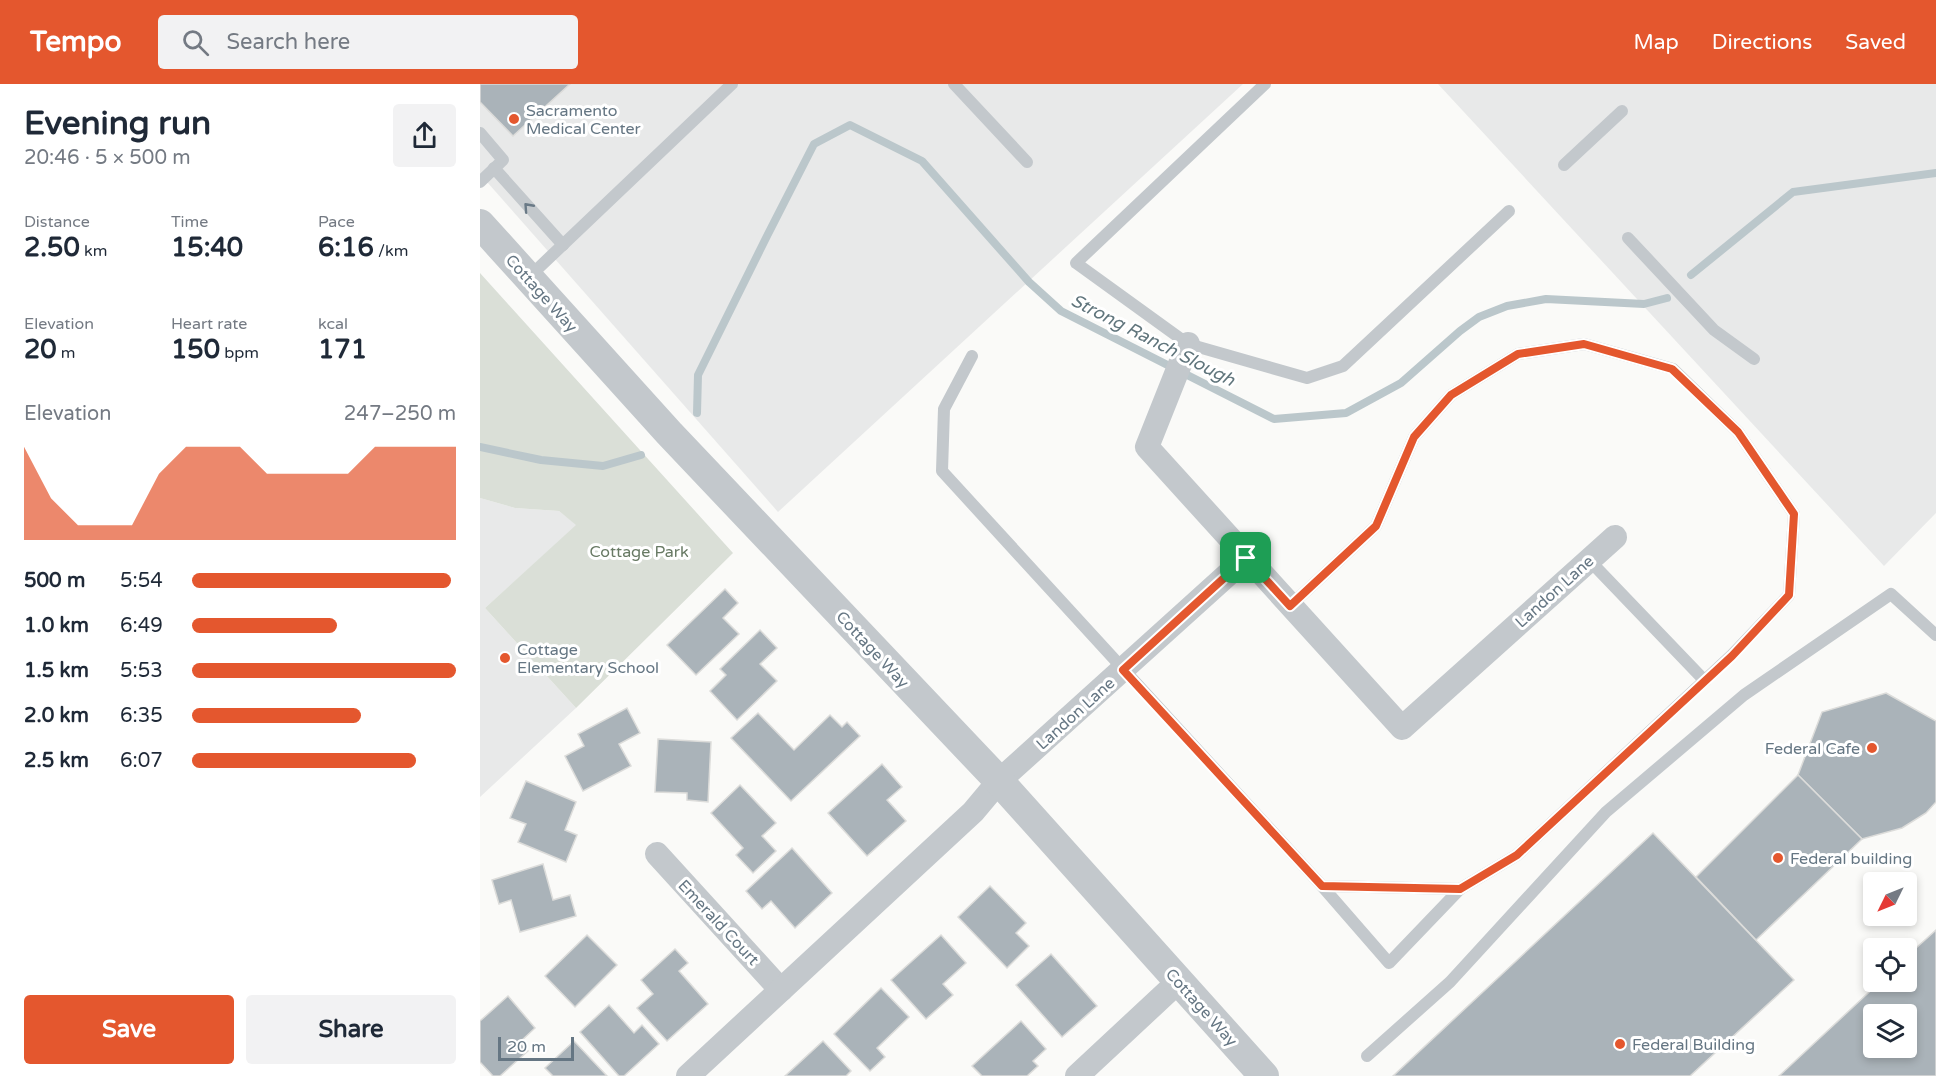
<!DOCTYPE html>
<html lang="en">
<head>
<meta charset="utf-8">
<style>
  :root { --surface:#fff; --page:#f2f2f3; --text:#1f2937; --muted:#747a83; --accent:#e4572e }
  body { margin:0; font-family:"Varela Round",sans-serif; background:var(--page); color:var(--text); height:100vh; display:flex; flex-direction:column; font-size:22px; white-space:nowrap }
  * { box-sizing:border-box; margin:0 }
  p { font-size:20px; color:var(--muted) }
  .icon { flex:none; width:33px; height:33px; fill:none; stroke:currentColor; stroke-width:2; stroke-linecap:round; stroke-linejoin:round }
  .map { position:relative; flex:1; overflow:hidden }
  .side { display:flex; flex-direction:column; background:var(--surface); width:480px }
  .side>* { flex:none }
  .needle { width:39px; rotate:227deg }
  .fabs { position:absolute; left:1383px; top:788px; display:grid; gap:12px }
  .fabs a { display:grid; place-items:center; width:54px; height:54px; border-radius:6px; background:var(--surface); box-shadow:0 3px 9px #0003; font-size:30px }
  .scale { position:absolute; left:18px; bottom:15px; width:76px; box-sizing:border-box; padding-left:6px; border:3px solid #657683; border-top:0; font-size:16px; line-height:21px; white-space:nowrap; color:#657683; -webkit-text-stroke:4px #fff; paint-order:stroke }
  .pin { position:absolute; display:grid; place-items:center; width:51px; height:51px; color:#fff; margin:-26px; border-radius:12px; box-shadow:0 3px 9px #0006 }
  .round { display:grid; place-items:center; flex:none; width:63px; height:63px; border-radius:6px; background:var(--page) }
  .head { display:flex; align-items:center; justify-content:space-between; height:102px; padding:0 24px }
  h1 { font-size:33px; font-weight:700; line-height:45px }
  .figures { display:grid; grid-template-columns:repeat(3,1fr); gap:9px; height:102px; padding:6px 24px }
  .figures div { display:grid; align-content:center }
  .figures b { font-size:26px; font-weight:700 }
  .figures small { font-size:16px; font-weight:400 }
  .figures p { font-size:16px }
  .chart { height:168px; padding:12px 24px }
  .chart p { display:flex; justify-content:space-between }
  .chart svg { width:100%; height:108px; margin-top:6px; fill:var(--accent); opacity:.7 }
  .cta { display:flex; gap:12px; margin-top:auto; padding:12px 24px }
  .cta a { flex:1; height:69px; border-radius:6px; background:var(--accent); color:#fff; font-size:24px; font-weight:700; line-height:69px; text-align:center }
  .cta a+a { background:var(--page); color:var(--text) }
  ul { padding:0 24px; list-style:none; font-size:20px }
  li { display:grid; grid-template-columns:96px 72px 1fr; align-items:center; height:45px }
  li i { height:15px; border-radius:8px; background:var(--accent) }
  header { display:flex; align-items:center; gap:36px; box-sizing:border-box; height:84px; padding:0 30px; background:var(--accent); color:#fff }
  header strong { font-size:28px }
  nav { display:flex; gap:33px; margin-inline-start:auto; font-size:21px }
  .search { width:420px; height:54px; background:var(--page); display:flex; align-items:center; gap:15px; box-sizing:border-box; padding:0 21px; border-radius:6px; color:var(--muted); font-size:22px }
  main { display:flex; flex:1; min-height:0 }
  .map>svg:first-child { display:block }
  .built { fill:#e8e9e9 }
  .green { fill:#dadfd7 }
  .lines { fill:none; stroke-linecap:round; stroke-linejoin:round }
  .stream { stroke:#bbc7cb; stroke-width:8 }
  .building { fill:#aab3b9; stroke:#dcdcda; stroke-width:1.5; fill-rule:evenodd }
  .service { stroke:#c3c8cc; stroke-width:12 }
  .minor { stroke:#c3c8cc; stroke-width:24 }
  .tertiary { stroke:#c3c8cc; stroke-width:30 }
  .oneway { stroke:#6a7a87 }
  .route-casing { stroke:#fff; stroke-width:12 }
  .route { stroke:#e4572e; stroke-width:8 }
  .poi-dot { fill:#e4572e; stroke:#fff; stroke-width:2 }
  .labels { text-anchor:middle; stroke-width:6; stroke-linejoin:round; paint-order:stroke }
  .poi-label { font-size:16px; fill:#657683; stroke:#fff; text-anchor:start }
  .street-label { font-size:16px; fill:#657683; stroke:#fff }
  .park-label { font-size:16px; fill:#687a64; stroke:#fff }
  .water-label { font-size:18px; font-style:italic; fill:#60757c; stroke:#fff }
</style>
</head>
<body>
<header>
<strong>Tempo</strong>
<div class="search"><svg class="icon" aria-label="search" viewBox="0 0 24 24"><circle cx="10" cy="10" r="6"/><path d="M15 15l6 6"/></svg>Search here</div>
<nav><a>Map</a><a>Directions</a><a>Saved</a></nav>
</header>
<main>
<section class="side">
<div class="head"><div><h1>Evening run</h1><p>20:46 · 5 × 500 m</p></div><a class="round"><svg class="icon" aria-label="share" viewBox="0 0 24 24"><path d="M12 15V3M7 8l5-5 5 5M5 13v7h14v-7"/></svg></a></div>
<div class="figures">
<div><p>Distance</p><b>2.50<small> km</small></b></div>
<div><p>Time</p><b>15:40</b></div>
<div><p>Pace</p><b>6:16<small> /km</small></b></div>
</div>
<div class="figures">
<div><p>Elevation</p><b>20<small> m</small></b></div>
<div><p>Heart rate</p><b>150<small> bpm</small></b></div>
<div><p>kcal</p><b>171</b></div>
</div>
<div class="chart"><p><span>Elevation</span>247–250 m</p>
<svg viewBox="0 0 160 44" preserveAspectRatio="none"><path d="M0 44V6L10 27L20 38L30 38L40 38L50 17L60 6L70 6L80 6L90 17L100 17L110 17L120 17L130 6L140 6L150 6L160 6V44z"/></svg>
</div>
<ul>
<li><b>500 m</b>5:54<i style="width:98%"></i></li>
<li><b>1.0 km</b>6:49<i style="width:55%"></i></li>
<li><b>1.5 km</b>5:53<i style="width:100%"></i></li>
<li><b>2.0 km</b>6:35<i style="width:64%"></i></li>
<li><b>2.5 km</b>6:07<i style="width:85%"></i></li>
</ul>
<div class="cta"><a>Save</a><a>Share</a></div>
</section>
<div class="map">
<svg width="1456" height="992" viewBox="0 0 1456 992">
  <rect width="100%" height="100%" fill="#fafaf8"/>
  <g class="built">
    <polygon points="0,0 763,0 298,428 0,90"/>
    <polygon points="958,0 1456,0 1456,429 1404,482"/>
    <polygon points="0,414 35,424 79,427 97,441 5,524 96,624 0,713"/>
  </g>
  <polygon class="green" points="0,189 253,469 96,624 5,524 96,441 79,427 35,424 0,414"/>
  <g class="lines">
    <g class="stream">
      <polyline points="1211,191 1313,108 1456,89"/>
      <polyline points="217,329 218,291 287,152 334,60 370,41 442,77 549,198 581,227 794,335 866,329 921,299 980,247 999,233 1027,222 1066,215 1164,220 1187,214"/>
      <polyline points="0,363 61,376 123,382 161,371"/>
    </g>
  </g>
  <g class="building">
    <polygon points="0,0 90,0 33,52 0,18"/>
    <polygon points="245,505 258,519 243,534 259,550 216,591 187,561"/>
    <polygon points="280,546 297,564 280,580 297,597 257,636 230,607 246,591 240,585"/>
    <polygon points="1406,609 1456,637 1456,718 1446,729 1422,744 1382,755 1318,691 1342,628"/>
    <polygon points="147,624 160,649 139,660 151,682 103,707 85,672 104,662 98,650"/>
    <polygon points="278,629 314,666 350,631 362,643 367,638 380,652 311,717 251,654"/>
    <polygon points="178,655 231,658 228,718 207,716 207,709 175,708"/>
    <polygon points="402,680 422,703 407,716 426,737 387,772 348,729"/>
    <polygon points="1318,691 1382,755 1276,856 1216,793"/>
    <polygon points="46,697 96,718 85,746 97,751 86,778 38,758 46,740 30,734"/>
    <polygon points="260,701 296,739 282,752 296,767 273,789 256,771 263,764 231,729"/>
    <polygon points="1173,749 1314,896 1210,992 913,992"/>
    <polygon points="312,764 352,809 315,844 291,817 282,825 266,807"/>
    <polygon points="63,780 73,816 90,811 96,832 40,848 31,816 19,820 12,796"/>
    <polygon points="510,802 546,839 536,849 549,862 527,884 478,833"/>
    <path d="M1456,846V992H1299L1401,897H1426V873ZM1394,930H1426V963H1394Z"/>
    <polygon points="107,851 137,881 95,923 65,892"/>
    <polygon points="461,851 486,879 463,900 473,911 446,935 411,896"/>
    <polygon points="195,865 208,879 199,887 228,920 187,957 157,924 173,910 161,896"/>
    <polygon points="571,870 617,922 582,953 536,901"/>
    <polygon points="401,904 429,933 397,964 405,973 390,987 354,950"/>
    <polygon points="28,912 55,944 40,958 48,967 20,992 13,992 0,978 0,937"/>
    <polygon points="129,921 154,949 162,941 179,960 144,992 139,992 100,948"/>
    <polygon points="541,937 566,965 553,977 558,982 547,992 502,992 492,982"/>
    <polygon points="94,957 127,992 73,992 65,984"/>
    <polygon points="343,957 371,987 366,992 305,992"/>
  </g>
  <g class="lines">
    <g class="service">
      <polyline points="474,0 547,78"/>
      <polyline points="785,0 596,179 708,260 827,294 863,282 1029,127"/>
      <polyline points="0,49 23,76 0,98"/>
      <polyline points="1084,81 1142,27"/>
      <polyline points="14,84 83,161"/>
      <polyline points="1148,154 1234,246 1274,275"/>
      <polyline points="49,193 252,0"/>
      <polyline points="492,272 464,325 462,387 842,802 980,805 1037,771 1252,571 1309,511 1314,430 1258,348 1193,285 1104,260 1038,270 971,311 934,353 896,442 810,522"/>
      <polyline points="1109,476 1225,597"/>
      <polyline points="842,802 909,879 980,805"/>
      <polyline points="887,972 970,898 1126,728 1264,611 1411,510 1456,551"/>
    </g>
    <g class="minor">
      <polyline points="708,260 667,363 922,644 1135,453"/>
      <polyline points="177,770 301,906"/>
      <polyline points="208,992 493,728 519,697 766,474"/>
      <polyline points="597,992 699,897"/>
    </g>
    <polyline class="tertiary" points="0,140 189,349 519,697 784,992"/>
  </g>
  <defs><path id="oneway-chevron" d="M-2-3.5L2.5 0L-2 3.5" fill="none" stroke-width="1.6" stroke-linecap="round" stroke-linejoin="round" transform="scale(1.5)"/></defs>
  <use class="oneway" href="#oneway-chevron" transform="translate(48 123) rotate(-132)"/>
  <g class="lines">
    <defs>
      <polygon id="route" points="1104,260 1192,285 1258,348 1314,430 1309,511 1252,572 1037,771 980,805 842,802 643,586 766,474 810,522 896,442 934,353 971,311 1038,270"/>
    </defs>
    <use href="#route" class="route-casing"/>
    <use href="#route" class="route"/>
  </g>
  <g class="poi-dot">
    <circle cx="34" cy="35" r="6"/>
    <circle cx="25" cy="574" r="6"/>
    <circle cx="1392" cy="664" r="6"/>
    <circle cx="1298" cy="774" r="6"/>
    <circle cx="1140" cy="960" r="6"/>
  </g>
  <g class="labels">
    <g class="poi-label">
      <text x="46" y="32">Sacramento<tspan x="46" dy="18">Medical Center</tspan></text>
      <text x="37" y="571">Cottage<tspan x="37" dy="18">Elementary School</tspan></text>
      <text x="1380" y="670" text-anchor="end">Federal Cafe</text>
      <text x="1310" y="780">Federal building</text>
      <text x="1152" y="966">Federal Building</text>
    </g>
    <g class="street-label">
      <text transform="translate(62 209) rotate(48)" y="6">Cottage Way</text>
      <text transform="translate(1074 507) rotate(-42)" y="6">Landon Lane</text>
      <text transform="translate(393 565) rotate(47)" y="6">Cottage Way</text>
      <text transform="translate(595 629) rotate(-42)" y="6">Landon Lane</text>
      <text transform="translate(239 838) rotate(47)" y="6">Emerald Court</text>
      <text transform="translate(722 923) rotate(48)" y="6">Cottage Way</text>
    </g>
    <g class="park-label">
      <text x="159" y="473">Cottage Park</text>
    </g>
    <g class="water-label">
      <text transform="translate(673 256) rotate(27)" y="6">Strong Ranch Slough</text>
    </g>
  </g>
</svg>
<div class="fabs">
<a><svg class="needle" viewBox="-14 -14 28 28"><path d="M0-13l5 13h-10z" fill="#e53935"/><path d="M0 13l5-13h-10z" fill="#747a83"/></svg></a>
<a><svg class="icon" aria-label="locate" viewBox="0 0 24 24"><circle cx="12" cy="12" r="6"/><path d="M12 2v4M12 18v4M2 12h4M18 12h4"/></svg></a>
<a><svg class="icon" aria-label="layers" viewBox="0 0 24 24"><path d="M12 4l9 5-9 5-9-5zM3 14l9 5 9-5"/></svg></a>
</div>
<div class="scale">20 m</div>
<div class="pin" style="left:766px;top:474px;background:#1e9e55"><svg class="icon" aria-label="arrive" viewBox="0 0 24 24"><path d="M6 21V4h12l-3 4 3 4H6"/></svg></div>
</div>
</main>
</body>
</html>
